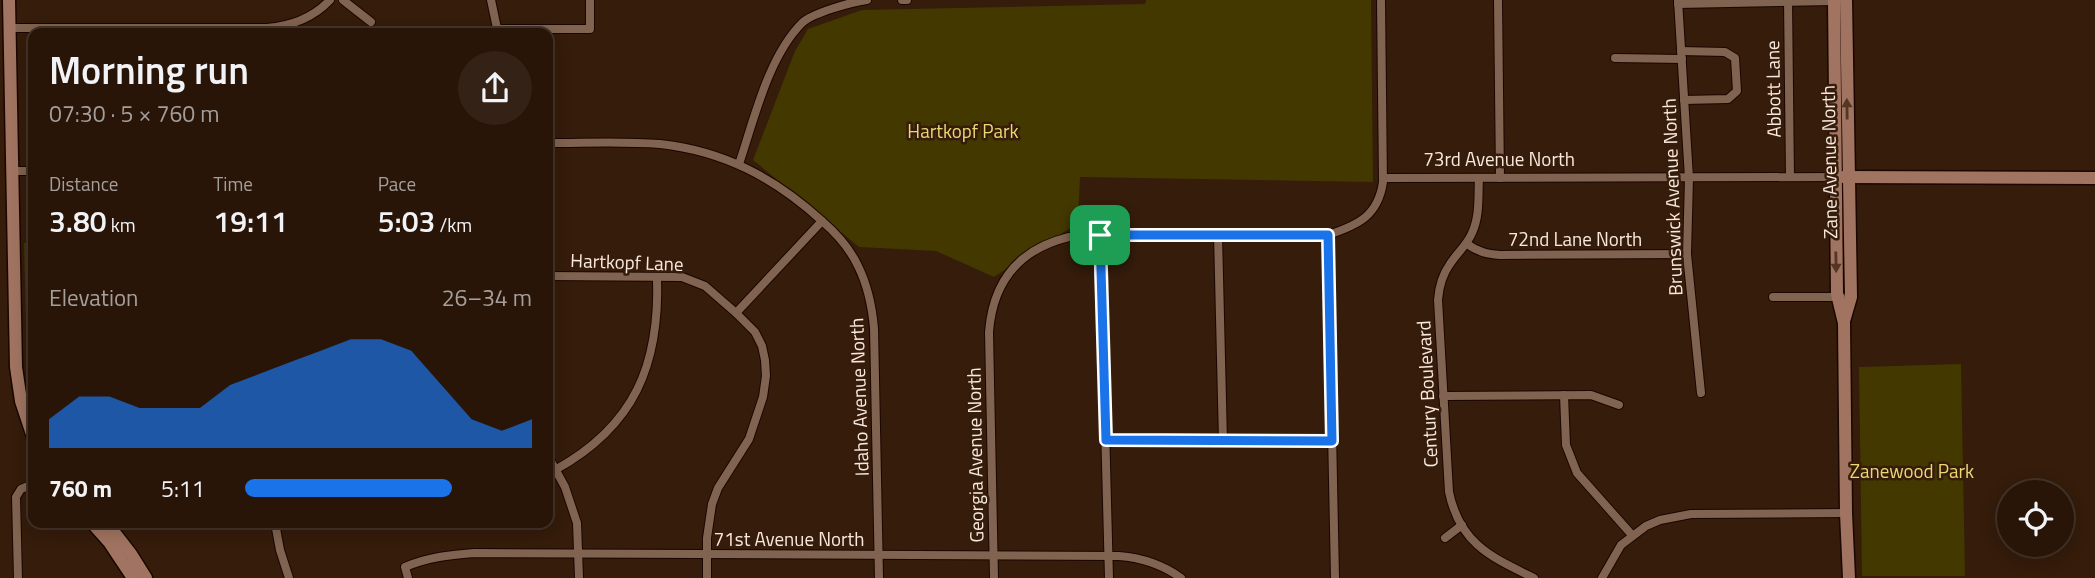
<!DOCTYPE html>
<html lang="en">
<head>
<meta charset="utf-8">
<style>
  :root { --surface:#281508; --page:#342216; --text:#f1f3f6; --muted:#a59f9c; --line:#443429; --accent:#1a73e8 }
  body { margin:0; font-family:"Titillium Web",sans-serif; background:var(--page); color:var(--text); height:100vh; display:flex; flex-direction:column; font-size:26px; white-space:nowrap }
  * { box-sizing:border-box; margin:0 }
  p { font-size:23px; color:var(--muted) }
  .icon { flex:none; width:38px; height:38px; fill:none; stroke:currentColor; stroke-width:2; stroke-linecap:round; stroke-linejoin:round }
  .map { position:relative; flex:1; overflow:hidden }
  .sheet { position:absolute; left:28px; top:28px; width:525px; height:500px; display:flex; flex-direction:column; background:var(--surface); border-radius:14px; box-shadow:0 4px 18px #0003,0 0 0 2px var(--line) }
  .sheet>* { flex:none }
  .fabs { position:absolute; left:1997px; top:480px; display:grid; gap:14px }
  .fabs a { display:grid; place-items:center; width:77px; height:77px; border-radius:50%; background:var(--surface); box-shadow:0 4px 18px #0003,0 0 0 2px var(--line); font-size:35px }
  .pin { position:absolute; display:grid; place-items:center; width:60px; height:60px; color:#fff; margin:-30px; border-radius:14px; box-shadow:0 4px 10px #0006 }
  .round { display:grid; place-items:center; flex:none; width:74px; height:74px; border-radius:37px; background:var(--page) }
  .head { display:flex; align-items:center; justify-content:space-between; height:119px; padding:0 21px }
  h1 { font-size:38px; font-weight:600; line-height:52px }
  .stats { display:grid; grid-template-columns:repeat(3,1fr); gap:10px; height:119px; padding:7px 21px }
  .stats div { display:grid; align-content:center }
  .stats b { font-size:30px; font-weight:600 }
  .stats small { font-size:19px; font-weight:400 }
  .stats p { font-size:19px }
  .chart { height:196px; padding:14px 21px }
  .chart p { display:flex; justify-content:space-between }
  .chart svg { width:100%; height:126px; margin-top:7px; fill:var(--accent); opacity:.7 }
  ul { padding:0 21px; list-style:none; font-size:23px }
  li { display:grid; grid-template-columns:112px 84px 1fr; align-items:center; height:52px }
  li i { height:18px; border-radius:9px; background:var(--accent) }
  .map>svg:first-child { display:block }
  .green { fill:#423800 }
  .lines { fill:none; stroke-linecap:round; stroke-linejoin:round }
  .street-casing { stroke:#1b0600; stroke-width:10 }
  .secondary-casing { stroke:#1b0600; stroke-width:15 }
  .street { stroke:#806350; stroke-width:8 }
  .secondary { stroke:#a07461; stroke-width:12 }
  .oneway { fill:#553625 }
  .route-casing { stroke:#fff; stroke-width:14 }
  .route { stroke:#1a73e8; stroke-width:9 }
  .labels { text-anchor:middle; stroke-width:5; stroke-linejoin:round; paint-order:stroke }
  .street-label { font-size:19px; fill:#f9e8dd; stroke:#351c0b }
  .park-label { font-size:19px; fill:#ebd873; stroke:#351c0b }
</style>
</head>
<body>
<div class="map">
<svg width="2095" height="578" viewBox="0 0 2095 578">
  <rect width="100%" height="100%" fill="#351c0b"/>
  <g class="green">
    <polygon points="1146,0 1371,0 1373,182 1080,177 1078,223 994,277 936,251 859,247 753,160 795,51 808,29 862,10 1145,4"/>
    <polygon points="24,243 33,243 33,325 26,324"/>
    <polygon points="1961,364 1965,576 1862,576 1859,367"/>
  </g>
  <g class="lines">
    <defs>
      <g id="street">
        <polyline points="343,0 371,22"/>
        <polyline points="491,0 498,33"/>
        <polyline points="902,0 907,0"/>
        <polyline points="1498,0 1500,178"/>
        <polyline points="1678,0 1689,178 1687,254 1701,393"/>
        <polyline points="1788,0 1790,177"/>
        <polyline points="1678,4 1834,1"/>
        <path d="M9,28H267C291,26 313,18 330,0"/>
        <polyline points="497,29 590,29 590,0"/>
        <polyline points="1681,51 1725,52 1735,58 1737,91 1728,99 1684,100"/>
        <polyline points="1615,58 1682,59"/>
        <path d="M548,143C585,143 623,141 660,144C724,151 775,178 822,221C836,233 850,249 858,266C868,286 872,306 874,328L879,578"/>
        <path d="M739,164C754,120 768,57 802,23C812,13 852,2 867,0"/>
        <polyline points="11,171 33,171"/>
        <polyline points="1383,178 1835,177"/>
        <path d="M1479,178C1478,197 1480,216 1472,233C1467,245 1457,253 1450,264C1442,275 1439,287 1438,300L1449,492C1460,544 1491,557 1534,578"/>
        <polyline points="1100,235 1109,578"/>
        <polyline points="1218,235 1223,441"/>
        <polyline points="1328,235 1335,578"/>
        <path d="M1467,244C1478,252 1487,254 1500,255L1687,254"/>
        <polyline points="548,276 682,277 705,286 736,313 755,332 762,346 765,360 766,376 763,397 749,439 718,488 712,504 707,538 707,578"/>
        <polyline points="1773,297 1841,297"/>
        <polyline points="736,313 822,221"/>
        <polyline points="1564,395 1566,445 1577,473 1632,535"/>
        <polyline points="1443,396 1591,395 1619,405"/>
        <polyline points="1106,440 1332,441"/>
        <polyline points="548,456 565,487 577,523 579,578"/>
        <path d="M555,470C635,426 660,364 657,277"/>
        <polyline points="275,523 280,550 289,578"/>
        <polyline points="1445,538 1462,525"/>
        <polyline points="18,578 16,497 21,489 33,484"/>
        <path d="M408,578L405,567C428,557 450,555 474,553L1119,556C1143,558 1162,564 1181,578"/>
        <path d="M994,578L989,332C993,281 1019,249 1069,237L1328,235C1358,225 1378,216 1383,182L1381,0"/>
        <polyline points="1602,578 1621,545 1646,526 1660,520 1691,514 1846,513"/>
      </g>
      <g id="secondary">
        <polyline points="9,0 16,367 21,401 33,437"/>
        <polyline points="1834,0 1837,294 1844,323 1846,513 1849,578"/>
        <polyline points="1843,177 2095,178"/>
        <polyline points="1844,321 1851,297 1846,0"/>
        <polyline points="92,523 109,542 133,578"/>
        <polyline points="107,523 131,554 146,578"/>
      </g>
    </defs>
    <use href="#street" class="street-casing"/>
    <use href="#secondary" class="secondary-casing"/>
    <use href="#street" class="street"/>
    <use href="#secondary" class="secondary"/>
  </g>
  <defs><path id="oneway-solid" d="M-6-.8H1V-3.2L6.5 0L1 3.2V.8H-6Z" transform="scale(1.75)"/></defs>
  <g class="oneway">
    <use href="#oneway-solid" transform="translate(1847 109) rotate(-91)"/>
    <use href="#oneway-solid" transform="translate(1836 262) rotate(89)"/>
  </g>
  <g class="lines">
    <defs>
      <polygon id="route" points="1100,235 1328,235 1332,441 1106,440"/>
    </defs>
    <use href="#route" class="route-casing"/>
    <use href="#route" class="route"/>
  </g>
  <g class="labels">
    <g class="street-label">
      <text transform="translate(1773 89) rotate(-91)" y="7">Abbott Lane</text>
      <text x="1499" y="166">73rd Avenue North</text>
      <text transform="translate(1829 162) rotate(-91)" y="7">Zane Avenue North</text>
      <text transform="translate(1672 197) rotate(-92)" y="7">Brunswick Avenue North</text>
      <text x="1575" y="246">72nd Lane North</text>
      <text transform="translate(627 262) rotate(2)" y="7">Hartkopf Lane</text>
      <text transform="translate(1427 394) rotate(-93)" y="7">Century Boulevard</text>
      <text transform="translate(859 397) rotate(-92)" y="7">Idaho Avenue North</text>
      <text transform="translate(975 455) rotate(-91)" y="7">Georgia Avenue North</text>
      <text x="789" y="546">71st Avenue North</text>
    </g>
    <g class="park-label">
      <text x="963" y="138">Hartkopf Park</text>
      <text x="1912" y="478">Zanewood Park</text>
    </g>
  </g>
</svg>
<div class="fabs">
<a><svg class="icon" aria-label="locate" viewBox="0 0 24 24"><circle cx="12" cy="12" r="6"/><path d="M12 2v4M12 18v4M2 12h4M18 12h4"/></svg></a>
</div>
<div class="pin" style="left:1100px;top:235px;background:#1e9e55"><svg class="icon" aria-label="arrive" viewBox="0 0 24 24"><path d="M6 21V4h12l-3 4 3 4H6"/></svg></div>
<section class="sheet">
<div class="head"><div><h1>Morning run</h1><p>07:30 · 5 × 760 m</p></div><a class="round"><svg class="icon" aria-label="share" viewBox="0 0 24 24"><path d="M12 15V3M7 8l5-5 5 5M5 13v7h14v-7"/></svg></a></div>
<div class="stats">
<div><p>Distance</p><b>3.80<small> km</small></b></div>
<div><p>Time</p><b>19:11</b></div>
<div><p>Pace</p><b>5:03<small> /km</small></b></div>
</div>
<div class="chart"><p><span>Elevation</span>26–34 m</p>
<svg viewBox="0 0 160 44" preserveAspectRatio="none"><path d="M0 44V34L10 26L20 26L30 30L40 30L50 30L60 22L70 18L80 14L90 10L100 6L110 6L120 10L130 22L140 34L150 38L160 34V44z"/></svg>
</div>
<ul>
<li><b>760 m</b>5:11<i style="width:72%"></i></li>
</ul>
</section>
</div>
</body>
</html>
